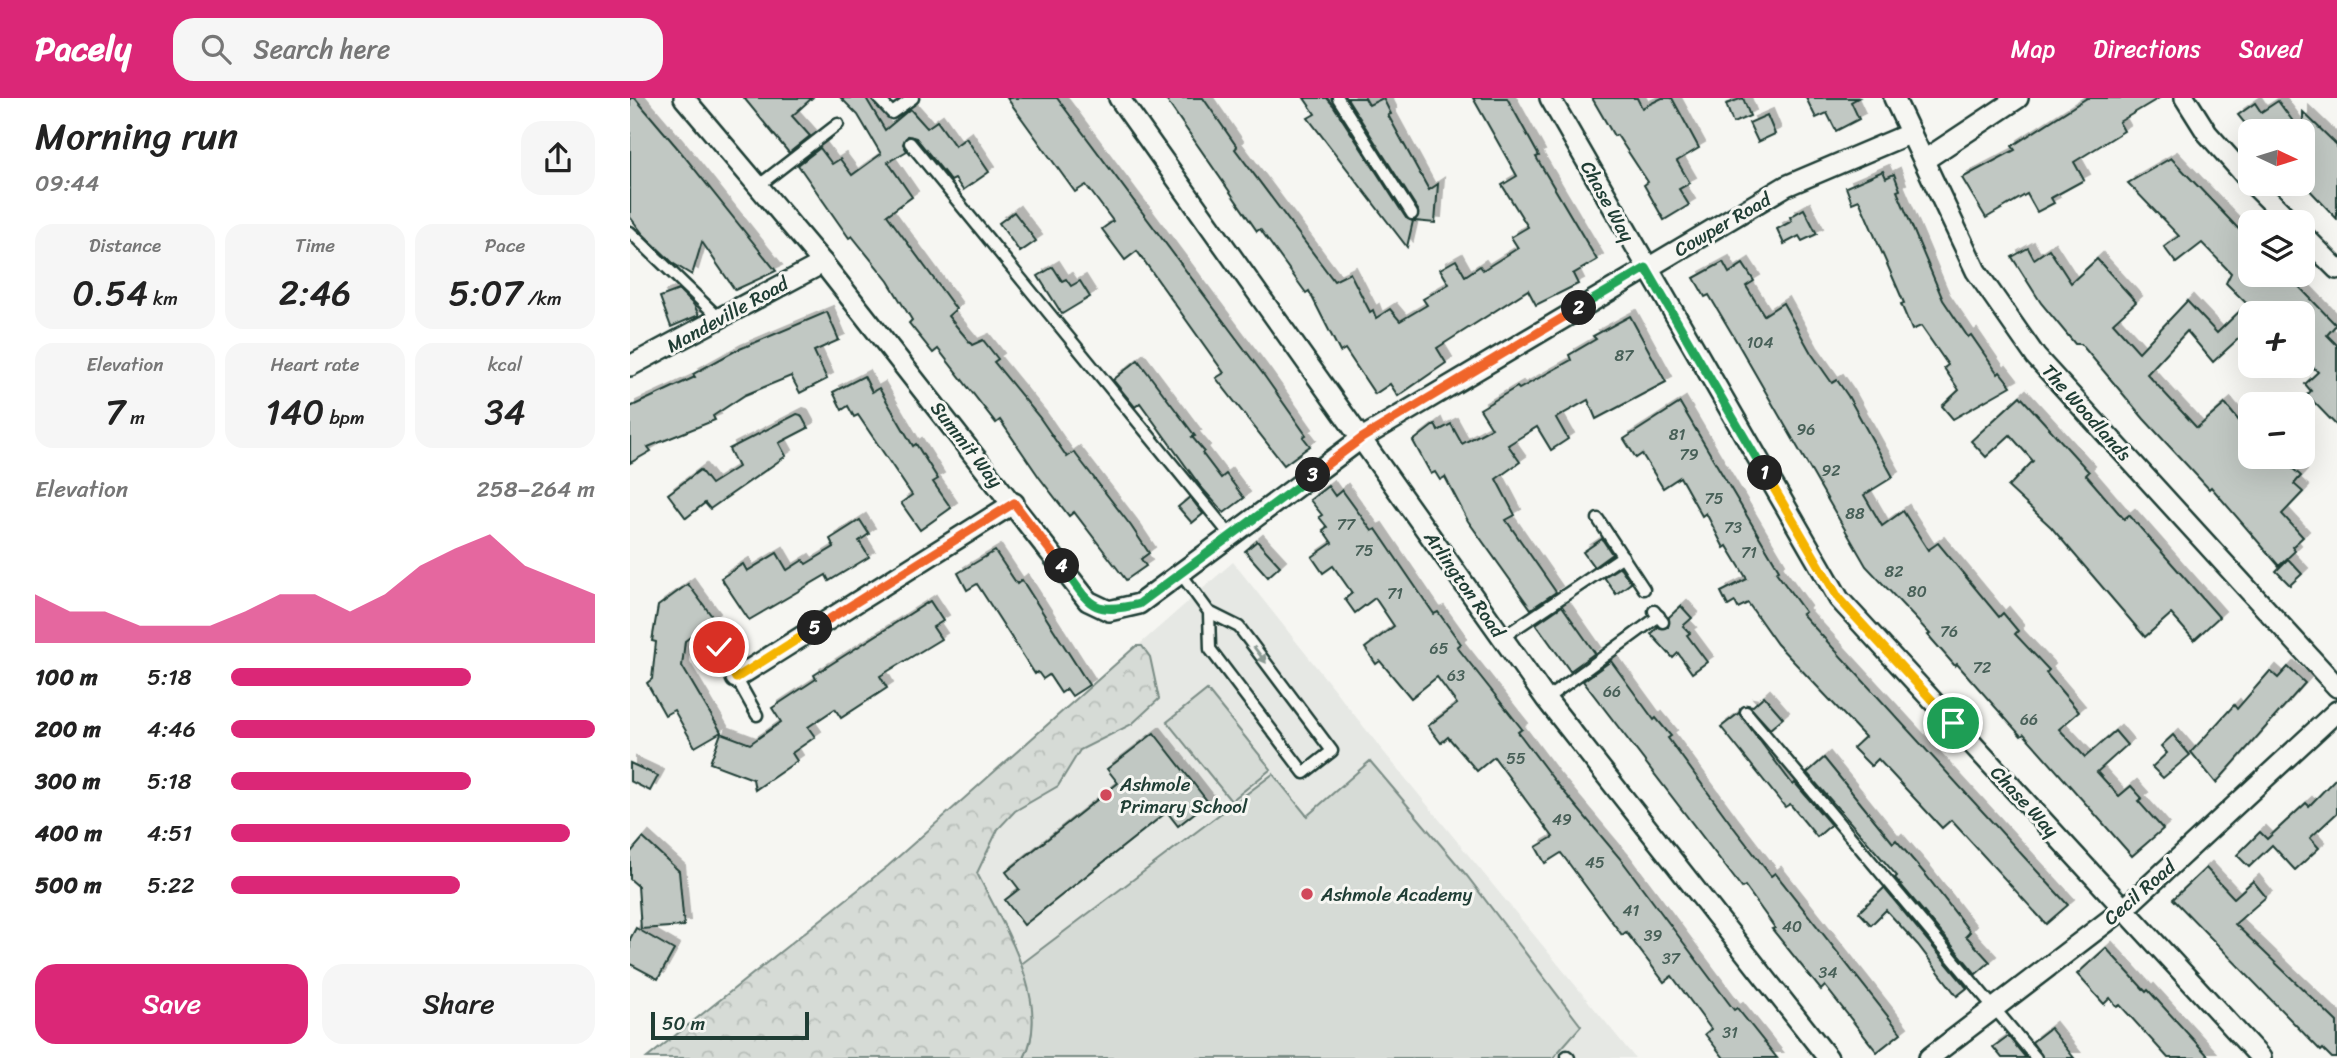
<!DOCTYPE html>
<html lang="en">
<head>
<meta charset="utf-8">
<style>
  :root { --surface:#fff; --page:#f6f6f6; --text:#222; --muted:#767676; --accent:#db2777 }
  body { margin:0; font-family:Sriracha,sans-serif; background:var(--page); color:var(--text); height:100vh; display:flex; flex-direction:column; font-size:26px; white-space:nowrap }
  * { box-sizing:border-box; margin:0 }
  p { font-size:23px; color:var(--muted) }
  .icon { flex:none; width:38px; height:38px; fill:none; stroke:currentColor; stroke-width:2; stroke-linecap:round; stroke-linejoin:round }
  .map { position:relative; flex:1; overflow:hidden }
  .sheet { display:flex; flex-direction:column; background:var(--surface); width:630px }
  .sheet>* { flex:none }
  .needle { width:46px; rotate:94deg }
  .fabs { position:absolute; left:1608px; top:21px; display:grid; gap:14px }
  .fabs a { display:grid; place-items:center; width:77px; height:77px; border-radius:14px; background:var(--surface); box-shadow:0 7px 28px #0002; font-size:35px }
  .scale { position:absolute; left:21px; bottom:18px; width:158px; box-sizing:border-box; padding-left:7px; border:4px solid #1f3d34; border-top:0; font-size:19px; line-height:24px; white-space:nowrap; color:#1f3d34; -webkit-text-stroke:5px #f6f6f2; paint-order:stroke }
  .pin { position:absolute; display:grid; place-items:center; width:60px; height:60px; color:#fff; margin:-30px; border:4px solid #fff; border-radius:50%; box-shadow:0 2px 7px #0007 }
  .km { position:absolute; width:35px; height:35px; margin:-18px; border-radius:50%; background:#222; color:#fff; font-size:19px; line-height:35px; text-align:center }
  .round { display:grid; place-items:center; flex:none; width:74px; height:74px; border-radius:21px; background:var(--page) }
  .overview { display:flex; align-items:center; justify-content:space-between; height:119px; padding:0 35px }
  h1 { font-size:38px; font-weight:600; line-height:52px }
  .stats { display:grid; grid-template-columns:repeat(3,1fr); gap:10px; height:119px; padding:7px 35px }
  .stats div { display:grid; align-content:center; border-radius:18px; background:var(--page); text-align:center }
  .stats b { font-size:35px; font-weight:600 }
  .stats small { font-size:19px; font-weight:400 }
  .stats p { font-size:19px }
  .chart { height:196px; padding:14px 35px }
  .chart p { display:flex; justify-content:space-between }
  .chart svg { width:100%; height:126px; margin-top:7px; fill:var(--accent); opacity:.7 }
  .cta { display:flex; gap:14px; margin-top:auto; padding:14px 35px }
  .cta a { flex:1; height:80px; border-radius:21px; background:var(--accent); color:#fff; font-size:28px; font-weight:600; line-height:80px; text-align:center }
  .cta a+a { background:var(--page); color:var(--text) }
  ul { padding:0 35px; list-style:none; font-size:23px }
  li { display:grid; grid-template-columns:112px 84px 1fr; align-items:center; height:52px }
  li i { height:18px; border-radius:9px; background:var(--accent) }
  header { display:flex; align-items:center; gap:42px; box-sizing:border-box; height:98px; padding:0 35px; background:var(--accent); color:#fff }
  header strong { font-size:33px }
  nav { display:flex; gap:38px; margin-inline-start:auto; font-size:24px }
  .search { width:490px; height:63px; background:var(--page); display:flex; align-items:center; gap:18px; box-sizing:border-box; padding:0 24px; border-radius:21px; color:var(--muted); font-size:26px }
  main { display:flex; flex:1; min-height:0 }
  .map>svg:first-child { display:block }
  .built { fill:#e6e8e4 }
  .green { fill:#d6dbd6; stroke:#7a8c85; stroke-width:2 }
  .forest { fill:url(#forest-crowns); stroke:#7a8c85; stroke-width:2 }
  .building { fill:#c1c8c3; stroke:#1f3d34; stroke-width:2; filter:url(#shadow) }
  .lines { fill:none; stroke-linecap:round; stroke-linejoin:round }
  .service-casing { stroke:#1f3d34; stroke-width:15 }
  .minor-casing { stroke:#1f3d34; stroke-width:24 }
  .service { stroke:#f6f6f2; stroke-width:10 }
  .minor { stroke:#f6f6f2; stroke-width:19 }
  .oneway { fill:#8a9a93 }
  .split-1-casing { stroke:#fff; stroke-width:14 }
  .split-2-casing { stroke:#fff; stroke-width:14 }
  .split-3-casing { stroke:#fff; stroke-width:14 }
  .split-4-casing { stroke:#fff; stroke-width:14 }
  .split-5-casing { stroke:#fff; stroke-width:14 }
  .split-6-casing { stroke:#fff; stroke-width:14 }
  .split-1 { stroke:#f5b400; stroke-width:9 }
  .split-2 { stroke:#22a559; stroke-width:9 }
  .split-3 { stroke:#f0652b; stroke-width:9 }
  .split-4 { stroke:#22a559; stroke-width:9 }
  .split-5 { stroke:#f0652b; stroke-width:9 }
  .split-6 { stroke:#f5b400; stroke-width:9 }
  .poi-dot { fill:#d1495b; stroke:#f6f6f2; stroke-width:2.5 }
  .labels { text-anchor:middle; stroke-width:6; stroke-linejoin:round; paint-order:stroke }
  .number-label { font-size:16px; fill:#486058 }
  .street-label { font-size:19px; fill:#1f3d34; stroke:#f6f6f2 }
  .poi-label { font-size:19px; fill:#1f3d34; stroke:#f6f6f2; text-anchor:start }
</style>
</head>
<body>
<header>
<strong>Pacely</strong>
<div class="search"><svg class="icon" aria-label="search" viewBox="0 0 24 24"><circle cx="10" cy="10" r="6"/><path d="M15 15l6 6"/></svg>Search here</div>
<nav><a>Map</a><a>Directions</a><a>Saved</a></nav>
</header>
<main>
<section class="sheet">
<div class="overview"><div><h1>Morning run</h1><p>09:44</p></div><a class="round"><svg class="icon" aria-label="share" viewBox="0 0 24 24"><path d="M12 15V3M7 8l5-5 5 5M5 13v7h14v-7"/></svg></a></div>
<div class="stats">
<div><p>Distance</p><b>0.54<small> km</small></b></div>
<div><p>Time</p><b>2:46</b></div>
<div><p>Pace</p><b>5:07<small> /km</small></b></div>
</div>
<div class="stats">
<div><p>Elevation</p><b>7<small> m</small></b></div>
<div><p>Heart rate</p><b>140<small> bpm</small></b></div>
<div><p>kcal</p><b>34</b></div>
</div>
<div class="chart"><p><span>Elevation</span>258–264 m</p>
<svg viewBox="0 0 160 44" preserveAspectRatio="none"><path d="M0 44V27L10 33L20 33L30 38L40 38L50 38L60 33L70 27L80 27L90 33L100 27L110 17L120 11L130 6L140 17L150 22L160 27V44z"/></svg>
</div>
<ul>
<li><b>100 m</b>5:18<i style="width:66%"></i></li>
<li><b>200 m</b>4:46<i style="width:100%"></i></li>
<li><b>300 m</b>5:18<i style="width:66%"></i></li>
<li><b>400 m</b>4:51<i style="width:93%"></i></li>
<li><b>500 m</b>5:22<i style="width:63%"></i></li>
</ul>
<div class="cta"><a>Save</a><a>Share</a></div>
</section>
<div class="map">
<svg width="1707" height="960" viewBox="0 0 1707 960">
  <defs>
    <pattern id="forest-crowns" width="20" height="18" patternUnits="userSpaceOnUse" patternTransform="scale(1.75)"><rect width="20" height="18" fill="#d6dbd6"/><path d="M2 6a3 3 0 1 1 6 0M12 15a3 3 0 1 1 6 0" fill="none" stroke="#b7bdb8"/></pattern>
    <filter id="shadow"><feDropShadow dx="6" dy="-6" stdDeviation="0" flood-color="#0004"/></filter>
  </defs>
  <rect width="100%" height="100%" fill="#f6f6f2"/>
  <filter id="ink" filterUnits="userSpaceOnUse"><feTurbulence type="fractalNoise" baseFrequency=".0143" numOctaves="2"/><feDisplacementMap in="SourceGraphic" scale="14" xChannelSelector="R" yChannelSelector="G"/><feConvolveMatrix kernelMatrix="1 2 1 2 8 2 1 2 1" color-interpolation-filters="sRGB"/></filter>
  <g filter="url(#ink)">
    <polygon class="built" points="603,464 753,653 1005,960 17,960 258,768"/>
    <g class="green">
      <polygon points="577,592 641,671 601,703 537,624"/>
      <path d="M740,663L837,778L951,928L923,960H394C410,930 400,898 390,867L643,676L677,718Z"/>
    </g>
    <path class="forest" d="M506,548H512L520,559L529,601L502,626L450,652L428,688L385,713L368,731L347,775C372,825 423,905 394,960H17L258,768Z"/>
    <g class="building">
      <polygon points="0,0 5,0 50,53 146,173 105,192 72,144 62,177 44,166 13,136 0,119"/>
      <polygon points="114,0 182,0 162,18 180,38 159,55"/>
      <polygon points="211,0 236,0 255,32 280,11 297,30 307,23 325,48 336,40 359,74 333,92 325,81 321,83 286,40 278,38 273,46 277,53 258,64 282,99 257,117 326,211 318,218 342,247 353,242 368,261 364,264 410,320 437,359 444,354 501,428 519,455 511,461 516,468 496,482 444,414 439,418 409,379 370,322 366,325 308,251 303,255 279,225 282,222 258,183 222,138 219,140 168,67 190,50 202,66 210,61 222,77 251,56 228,17"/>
      <polygon points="377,0 427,0 633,276 676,337 673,339 680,348 654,367 586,280 594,275 507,153 495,162 472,131 483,123 456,87 445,94"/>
      <polygon points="535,0 573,0 607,49 605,51 704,183 720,175 740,214 743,212 746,220 760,211 770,223 797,207 793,201 819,186 810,171 826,162 835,178 850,168 853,172 888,150 881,139 898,129 872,87 887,78 843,0 877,0 909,58 906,59 967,162 943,176 948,186 906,207 898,192 807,250 816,265 768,298 760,286 745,296 715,251 710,254 679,193 676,195 630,131 627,133"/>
      <polygon points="674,0 697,0 703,7 776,120 783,123 777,149 678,20 685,16"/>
      <polygon points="717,0 735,0 739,7 753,0 761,16 758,17 799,92 808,86 805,125 785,123 788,112"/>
      <polygon points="962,0 1007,0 1012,10 1032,0 1042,0 1069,50 1047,63 1060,85 1049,91 1059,107 1034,122 1014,87 1018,84 987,37 984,38"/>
      <polygon points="1113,0 1120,18 1103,25 1096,6"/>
      <polygon points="1176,0 1228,0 1221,4 1229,21 1206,33 1197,15 1186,20"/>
      <polygon points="1457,0 1529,0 1489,24 1494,33 1444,64 1454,82 1421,100 1424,105 1407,114 1397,96 1356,120 1332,80 1385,52 1382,48"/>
      <polygon points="1648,3 1670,33 1621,33 1608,17 1625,5 1631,14"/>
      <polygon points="1673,14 1707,47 1707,121 1673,85"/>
      <polygon points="1137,17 1145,36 1128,44 1119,25"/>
      <polygon points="1541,60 1620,143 1620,177 1658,177 1706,227 1697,237 1707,247 1707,328 1677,297 1681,293 1675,286 1688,274 1673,259 1673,215 1620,215 1620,230 1583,264 1557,233 1517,276 1567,330 1595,306 1620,336 1620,359 1650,359 1671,378 1664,386 1673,394 1652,416 1673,439 1662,449 1665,453 1649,468 1581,389 1579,391 1514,321 1451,246 1445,246 1411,205 1382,159 1398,150 1404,161 1419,151 1441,185 1467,161 1506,204 1483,225 1509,254 1557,203 1587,235 1617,206 1596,185 1601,175 1572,145 1546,165 1534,149 1549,138 1498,85"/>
      <polygon points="1253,73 1256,80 1264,76 1270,92 1267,93 1313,202 1338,239 1341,237 1368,276 1370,274 1381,288 1323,321 1312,308 1329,292 1314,270 1318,267 1291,228 1282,232 1271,206 1274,205 1229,102 1222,105 1216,89"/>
      <polygon points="1174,111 1187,136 1172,143 1169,138 1154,146 1147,131 1162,123 1160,119"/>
      <polygon points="384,114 406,143 390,154 369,125"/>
      <polygon points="1093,164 1099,175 1113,166 1124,183 1116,188 1134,217 1153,205 1181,255 1202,285 1207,282 1218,298 1263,379 1234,397 1252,428 1273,413 1298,452 1308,445 1369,519 1373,515 1388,533 1385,536 1419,572 1416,575 1449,614 1429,631 1455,659 1485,633 1497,647 1467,674 1489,698 1501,688 1512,700 1508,703 1533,731 1502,758 1394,636 1391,638 1327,566 1325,568 1298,537 1300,536 1236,468 1104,239 1079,197 1075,199 1064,180"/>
      <polygon points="423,169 432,183 436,181 441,188 450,183 460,199 432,216 408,178"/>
      <polygon points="49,192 64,207 69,217 41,229 30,199"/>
      <polygon points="197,214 209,242 184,253 197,281 170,295 161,278 115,297 83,318 85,322 18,349 21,353 0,365 0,309 65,279 63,276 105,253"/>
      <polygon points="1000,218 1036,284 966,321 958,302 926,320 938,341 921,352 907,329 878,347 890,364 866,381 885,417 876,422 926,494 901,511 838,423 815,379 810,382 805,374 801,376 783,343 805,326 808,333 821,326 832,346 862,330 850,311 887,289 889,291 941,262 939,257 966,241 963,238"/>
      <polygon points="508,262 565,338 562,339 574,353 572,355 591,380 596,376 614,400 594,415 571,389 510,305 505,309 483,282"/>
      <polygon points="234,278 242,294 249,290 283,348 286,346 308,381 303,384 321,410 290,432 271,405 282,397 228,317 224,319 218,308 212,312 203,294"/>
      <polygon points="1390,298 1459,374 1456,377 1494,421 1499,417 1589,519 1564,542 1541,516 1515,539 1421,429 1378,389 1403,363 1380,337 1356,359 1341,343"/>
      <polygon points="1050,305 1149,472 1146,474 1175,514 1172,516 1438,807 1416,826 1321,722 1312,730 1248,661 1241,668 1223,650 1235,639 1147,546 1118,505 1108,510 1105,504 1098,508 1091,494 1117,481 1097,448 1094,450 1076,415 1072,418 1050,379 1033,390 1012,356 1006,360 994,341"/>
      <polygon points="167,316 171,317 178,330 149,345 156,358 80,411 75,405 56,420 38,396 70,372 81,386 108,369 99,351"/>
      <polygon points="698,388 705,398 712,392 742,433 746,431 804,516 808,514 831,546 827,549 892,631 888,634 924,682 993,764 1104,912 1107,910 1147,960 1094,960 1075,936 1081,931 1042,878 1034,884 996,834 992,837 931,755 915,765 906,749 923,739 864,659 847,673 818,639 811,645 798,628 827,606 807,579 781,600 750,563 746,566 735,550 764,528 745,500 725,515 715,501 722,495 703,468 693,475 682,459 702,445 693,432 697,429 689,419 692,417 680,402"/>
      <polygon points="560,399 573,416 562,425 548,409"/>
      <polygon points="230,422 239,436 229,443 239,459 199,483 196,477 119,522 91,480 113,466 117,473 147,455 157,472 173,462 176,466 204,449 200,441"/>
      <polygon points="972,441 982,456 964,469 953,454"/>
      <polygon points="627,443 650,468 638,479 615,453"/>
      <polygon points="365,453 387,486 392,482 459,587 442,598 437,591 431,595 419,577 413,581 408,574 405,576 347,486 337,492 328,475"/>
      <polygon points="1658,461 1672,476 1660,487 1646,473"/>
      <polygon points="990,469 1001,485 986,496 974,479"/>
      <polygon points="58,486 84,521 55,543 52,568 91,634 65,649 44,612 35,617 17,585 22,581 26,544 22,543 28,508"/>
      <polygon points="300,503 313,523 303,529 311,541 250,578 257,590 211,620 205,611 178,629 185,639 162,655 167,663 125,692 123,681 80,665 91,635 120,646 151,624 142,610 186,581 184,577"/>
      <polygon points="932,508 965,555 940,573 906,526"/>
      <polygon points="1051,508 1062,520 1053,528 1060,535 1057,537 1077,564 1062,575 1048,555 1043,560 1021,536 1028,529 1038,529 1039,519"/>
      <polygon points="981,563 1024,622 1026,620 1041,638 1038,640 1101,726 1141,778 1145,775 1271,935 1247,954 1195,888 1191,892 1142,831 1145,830 1115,788 1112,790 953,583"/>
      <polygon points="1658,569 1675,585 1586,685 1561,654 1604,607 1607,611 1640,573 1648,580"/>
      <polygon points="1134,598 1153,620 1140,631 1118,607 1123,608"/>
      <polygon points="1109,615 1163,687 1165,685 1201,727 1187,739 1160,706 1155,709 1091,629"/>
      <polygon points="524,635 578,704 548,728 537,714 394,827 375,802 389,791 376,774 488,685 477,671"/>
      <polygon points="1543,637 1560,657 1533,680 1522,669 1537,655 1531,648"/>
      <polygon points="1194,660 1263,745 1266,742 1295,776 1340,834 1336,838 1360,864 1346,876 1265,780 1267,778 1177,675"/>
      <polygon points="0,665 28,678 20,693 0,683"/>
      <polygon points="1707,679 1707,715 1680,740 1689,750 1665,772 1642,747 1619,769 1607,757 1630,734 1637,741 1676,705 1679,708"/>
      <polygon points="13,740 49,773 54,828 11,831 8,788 0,781 0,755"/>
      <polygon points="1576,770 1604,800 1623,783 1636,799 1605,826 1707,924 1707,960 1702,960 1693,951 1691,953 1543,801"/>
      <polygon points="1254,790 1337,890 1327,898 1288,847 1256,812 1241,827 1229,814"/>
      <polygon points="6,830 44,852 28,881 0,866 0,841"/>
      <polygon points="1476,850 1516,894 1518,892 1580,960 1538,960 1490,907 1487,909 1480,900 1474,906 1447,876"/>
      <polygon points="1420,930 1444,960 1413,960 1402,944"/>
      <polygon points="1378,938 1396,960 1372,960 1363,949"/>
    </g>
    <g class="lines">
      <defs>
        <g id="service">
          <polyline points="248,0 262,15 283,0"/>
          <polyline points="708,0 782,116"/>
          <polyline points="280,45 601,438"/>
          <polyline points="128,88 208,26"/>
          <polyline points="0,134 88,219"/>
          <polyline points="968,421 1014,491"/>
          <polyline points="551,476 579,514 609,529 702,653 674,675 580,551 579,514"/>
          <polyline points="1024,513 1033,524"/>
          <polyline points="873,539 993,458"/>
          <polyline points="89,549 127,617"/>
          <polyline points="916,601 1029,518"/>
          <polyline points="1116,614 1406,960"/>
          <polyline points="937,958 939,960"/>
        </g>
        <g id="minor">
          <polyline points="54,0 193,165 458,503 479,513 509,506 732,340 1156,88 1281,35"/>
          <polyline points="489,0 916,601 1198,960"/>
          <polyline points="920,0 1209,501 1631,960"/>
          <polyline points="1264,0 1346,173 1406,259 1707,589"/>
          <polyline points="1555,0 1577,35 1620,83"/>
          <polyline points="1296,61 1388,0"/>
          <polyline points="1623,86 1661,124"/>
          <polyline points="1673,137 1707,171"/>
          <polyline points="0,268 193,165"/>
          <polyline points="106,580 384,405"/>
          <polyline points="1299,960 1495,810 1707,613"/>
        </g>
      </defs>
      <use href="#service" class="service-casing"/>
      <use href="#minor" class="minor-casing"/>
      <use href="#service" class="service"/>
      <use href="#minor" class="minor"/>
    </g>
    <defs><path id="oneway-solid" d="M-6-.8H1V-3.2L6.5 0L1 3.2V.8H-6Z" transform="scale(1.75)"/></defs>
    <use class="oneway" href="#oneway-solid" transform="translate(630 557) rotate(53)"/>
  </g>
  <g class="lines" filter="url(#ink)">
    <defs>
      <polyline id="split-1" points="1135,375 1209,501 1323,625"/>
      <polyline id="split-2" points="949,210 1016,170 1135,375"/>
      <polyline id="split-3" points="683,377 732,340 949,210"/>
      <path id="split-4" d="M432,468C460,506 460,518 509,506L683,377"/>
      <polyline id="split-5" points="185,530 384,405 432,468"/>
      <polyline id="split-6" points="89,549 106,580 185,530"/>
    </defs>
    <use href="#split-1" class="split-1-casing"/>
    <use href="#split-2" class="split-2-casing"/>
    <use href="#split-3" class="split-3-casing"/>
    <use href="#split-4" class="split-4-casing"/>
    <use href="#split-5" class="split-5-casing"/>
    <use href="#split-6" class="split-6-casing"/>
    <use href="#split-1" class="split-1"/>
    <use href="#split-2" class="split-2"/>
    <use href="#split-3" class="split-3"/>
    <use href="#split-4" class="split-4"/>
    <use href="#split-5" class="split-5"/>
    <use href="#split-6" class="split-6"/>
  </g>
  <g class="poi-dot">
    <circle cx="476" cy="697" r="7"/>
    <circle cx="677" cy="796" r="7"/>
  </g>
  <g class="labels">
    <g class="number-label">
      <text x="1130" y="250">104</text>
      <text x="994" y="263">87</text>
      <text x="1176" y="337">96</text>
      <text x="1047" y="342">81</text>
      <text x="1059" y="362">79</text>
      <text x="1201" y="378">92</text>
      <text x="1084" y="406">75</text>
      <text x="1225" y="421">88</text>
      <text x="716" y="432">77</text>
      <text x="1103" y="435">73</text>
      <text x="734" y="458">75</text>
      <text x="1119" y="460">71</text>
      <text x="1264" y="479">82</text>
      <text x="1287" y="499">80</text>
      <text x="765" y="501">71</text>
      <text x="1319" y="539">76</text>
      <text x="809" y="556">65</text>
      <text x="1352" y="575">72</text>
      <text x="826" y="583">63</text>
      <text x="982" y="599">66</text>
      <text x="1399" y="627">66</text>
      <text x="886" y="666">55</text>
      <text x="932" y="727">49</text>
      <text x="965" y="770">45</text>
      <text x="1001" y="818">41</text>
      <text x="1162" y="834">40</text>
      <text x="1023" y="843">39</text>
      <text x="1041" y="866">37</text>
      <text x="1198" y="880">34</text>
      <text x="1100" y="940">31</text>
    </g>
    <g class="street-label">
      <text transform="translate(978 103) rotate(61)" y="7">Chase Way</text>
      <text transform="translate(1092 126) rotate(-30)" y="7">Cowper Road</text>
      <text transform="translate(97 216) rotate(-29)" y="7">Mandeville Road</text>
      <text transform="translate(1457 314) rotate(48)" y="7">The Woodlands</text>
      <text transform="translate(337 346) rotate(52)" y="7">Summit Way</text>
      <text transform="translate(835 486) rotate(55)" y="7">Arlington Road</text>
      <text transform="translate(1395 703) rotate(47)" y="7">Chase Way</text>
      <text transform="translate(1509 794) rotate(-41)" y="7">Cecil Road</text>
    </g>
    <g class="poi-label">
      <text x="490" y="693">Ashmole<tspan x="490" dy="22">Primary School</tspan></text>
      <text x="691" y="803">Ashmole Academy</text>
    </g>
  </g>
</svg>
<div class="fabs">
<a><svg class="needle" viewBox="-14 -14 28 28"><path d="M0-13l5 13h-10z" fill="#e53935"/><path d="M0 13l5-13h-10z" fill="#767676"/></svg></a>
<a><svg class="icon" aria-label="layers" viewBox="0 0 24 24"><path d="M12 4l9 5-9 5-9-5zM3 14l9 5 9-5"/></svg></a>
<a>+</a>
<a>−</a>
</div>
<div class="scale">50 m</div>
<div class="pin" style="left:1323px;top:625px;background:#1e9e55"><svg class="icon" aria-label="arrive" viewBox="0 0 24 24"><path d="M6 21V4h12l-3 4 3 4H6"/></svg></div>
<div class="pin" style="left:89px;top:549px;background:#d93025"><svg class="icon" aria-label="check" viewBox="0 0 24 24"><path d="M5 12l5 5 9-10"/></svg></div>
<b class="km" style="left:1135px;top:375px">1</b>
<b class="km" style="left:949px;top:210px">2</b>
<b class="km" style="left:683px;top:377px">3</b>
<b class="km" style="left:432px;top:468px">4</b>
<b class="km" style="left:185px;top:530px">5</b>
</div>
</main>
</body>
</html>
